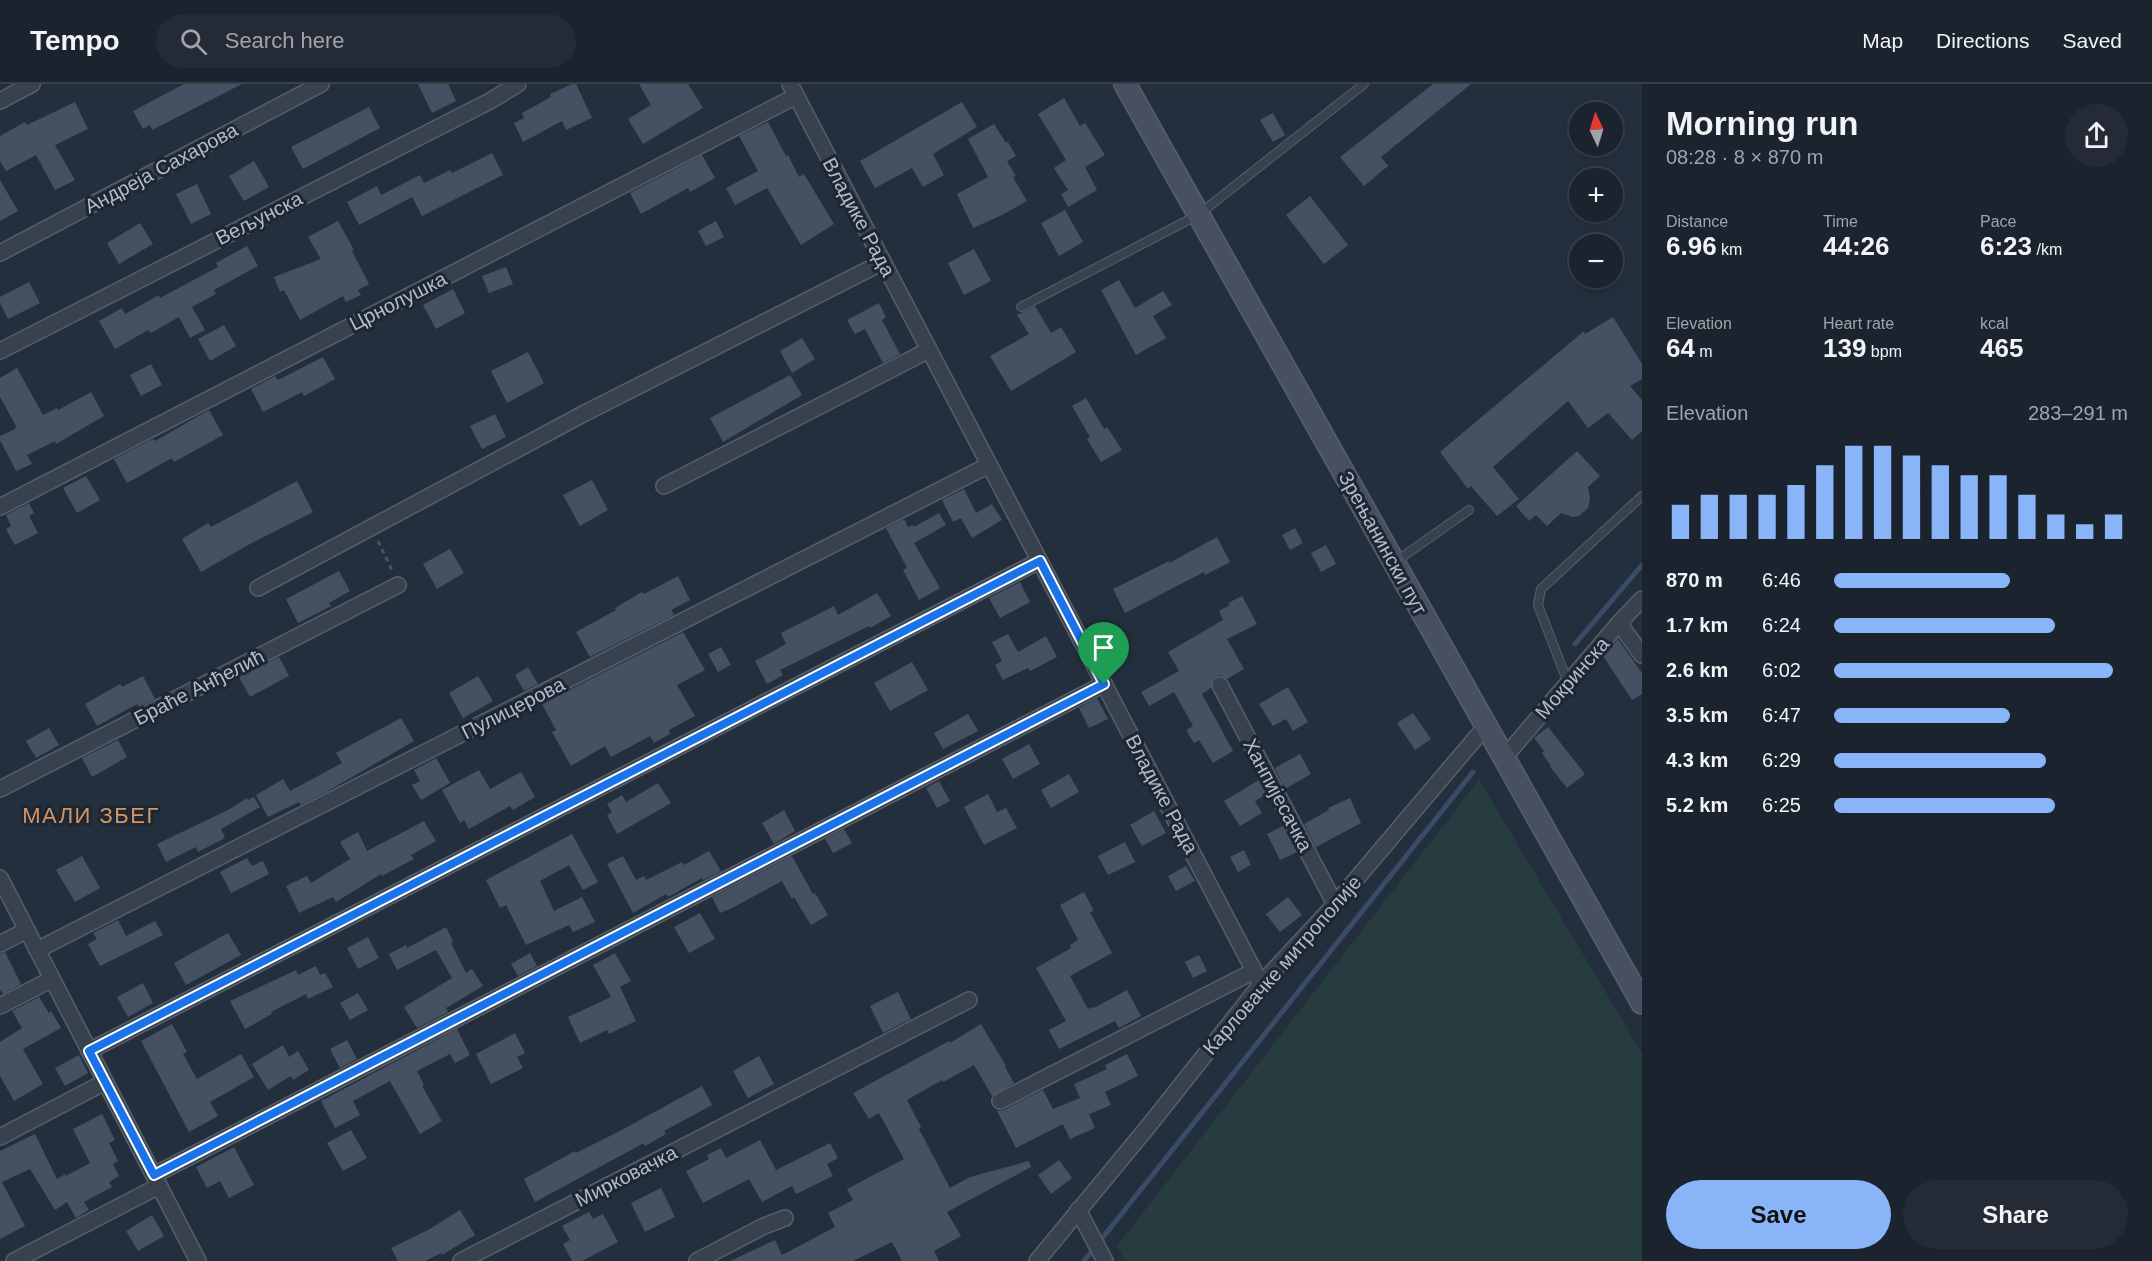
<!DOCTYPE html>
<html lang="en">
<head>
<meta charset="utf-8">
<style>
  :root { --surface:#1b232e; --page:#242b36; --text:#f1f3f6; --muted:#a0a4aa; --line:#39404a; --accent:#8ab4f8 }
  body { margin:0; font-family:Helvetica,sans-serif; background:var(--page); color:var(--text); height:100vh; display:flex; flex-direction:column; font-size:22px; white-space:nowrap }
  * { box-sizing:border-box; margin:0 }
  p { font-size:20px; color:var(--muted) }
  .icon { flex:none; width:33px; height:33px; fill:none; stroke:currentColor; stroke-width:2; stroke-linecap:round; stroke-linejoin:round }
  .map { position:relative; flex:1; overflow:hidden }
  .details { display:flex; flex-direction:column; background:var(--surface); width:510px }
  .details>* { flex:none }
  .needle { width:39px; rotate:356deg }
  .controls { position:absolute; left:1569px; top:18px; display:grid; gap:12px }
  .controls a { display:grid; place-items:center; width:54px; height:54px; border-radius:50%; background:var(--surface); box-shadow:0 3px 9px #0003,0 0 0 2px var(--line); font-size:30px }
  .pin { position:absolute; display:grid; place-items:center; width:51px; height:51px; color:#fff; margin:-62px -26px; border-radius:50% 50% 50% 0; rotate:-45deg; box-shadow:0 0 6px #0007 }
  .pin .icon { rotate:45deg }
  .round { display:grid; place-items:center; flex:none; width:63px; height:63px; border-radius:32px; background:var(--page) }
  .head { display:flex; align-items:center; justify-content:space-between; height:102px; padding:0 24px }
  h1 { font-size:33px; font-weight:600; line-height:45px }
  .figures { display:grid; grid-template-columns:repeat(3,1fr); gap:9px; height:102px; padding:6px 24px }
  .figures div { display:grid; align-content:center }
  .figures b { font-size:26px; font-weight:600 }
  .figures small { font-size:16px; font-weight:400 }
  .figures p { font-size:16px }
  .chart { height:168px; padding:12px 24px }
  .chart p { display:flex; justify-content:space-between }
  .chart svg { width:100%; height:108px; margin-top:6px; stroke:var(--accent); stroke-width:6 }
  .primary-button { display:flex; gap:12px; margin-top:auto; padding:12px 24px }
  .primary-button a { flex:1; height:69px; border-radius:36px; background:var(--accent); color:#111; font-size:24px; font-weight:600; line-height:69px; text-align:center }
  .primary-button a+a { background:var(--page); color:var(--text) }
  ul { padding:0 24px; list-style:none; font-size:20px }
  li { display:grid; grid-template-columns:96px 72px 1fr; align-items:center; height:45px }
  li i { height:15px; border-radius:8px; background:var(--accent) }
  header { display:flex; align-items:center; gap:36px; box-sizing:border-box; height:84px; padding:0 30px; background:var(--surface); border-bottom:2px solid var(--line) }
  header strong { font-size:28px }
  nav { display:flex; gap:33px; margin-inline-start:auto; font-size:21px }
  .search { width:420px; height:54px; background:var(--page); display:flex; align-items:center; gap:15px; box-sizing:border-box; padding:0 21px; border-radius:33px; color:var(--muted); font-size:22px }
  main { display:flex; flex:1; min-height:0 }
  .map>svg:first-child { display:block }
  .green { fill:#263c3f }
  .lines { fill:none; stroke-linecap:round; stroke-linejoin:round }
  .stream { stroke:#394c67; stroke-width:5 }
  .building { fill:#455162 }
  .service-casing { stroke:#565f6c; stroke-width:10 }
  .minor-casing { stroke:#565f6c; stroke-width:18 }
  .secondary-casing { stroke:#565f6c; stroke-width:24 }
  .path { stroke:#44595c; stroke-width:3; stroke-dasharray:4.5 4.5; stroke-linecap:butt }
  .service { stroke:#38414e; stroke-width:8 }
  .minor { stroke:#38414e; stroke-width:15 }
  .secondary { stroke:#465061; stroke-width:21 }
  .route-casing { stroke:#fff; stroke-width:12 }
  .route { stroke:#1a73e8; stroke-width:8 }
  .labels { text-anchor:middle; stroke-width:6; stroke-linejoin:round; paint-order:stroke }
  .street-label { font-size:20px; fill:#b4bcc9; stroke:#1d2633 }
  .quarter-label { font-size:22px; letter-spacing:1.5px; fill:#d59563; stroke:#1d2633 }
</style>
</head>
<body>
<header>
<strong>Tempo</strong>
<div class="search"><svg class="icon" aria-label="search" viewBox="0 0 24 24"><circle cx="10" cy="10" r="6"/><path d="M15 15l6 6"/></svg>Search here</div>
<nav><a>Map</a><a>Directions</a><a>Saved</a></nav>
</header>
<main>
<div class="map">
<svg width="1642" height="1177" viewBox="0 0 1642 1177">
  <rect width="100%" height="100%" fill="#242f3e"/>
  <polygon class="green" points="1479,696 1642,969 1642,1177 1125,1177 1117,1162"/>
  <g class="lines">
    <g class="stream">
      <polyline points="1575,560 1642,481"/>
      <polyline points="1084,1177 1473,688"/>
    </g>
  </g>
  <g class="building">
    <polygon points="184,0 242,0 152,46 150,41 143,45 133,27"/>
    <polygon points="418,0 448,0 456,17 432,29"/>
    <polygon points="572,0 576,0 592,34 566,46 562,37 523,58 514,39 524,34 522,29 551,13 550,10"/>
    <polygon points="639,0 688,0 703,24 643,60 628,35 651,21"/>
    <polygon points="1433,0 1471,0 1381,73 1388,82 1364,102 1340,73"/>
    <polygon points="1064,14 1080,42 1085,39 1105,71 1085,83 1097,106 1068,123 1061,110 1068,106 1054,84 1066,76 1038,30"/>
    <polygon points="75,18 88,45 55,61 75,96 55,106 36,71 6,87 0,77 0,52 25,38 27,41"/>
    <polygon points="962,18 977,43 933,70 944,91 923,103 912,84 875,104 860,77"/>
    <polygon points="369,23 380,44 303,85 291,63"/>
    <polygon points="1273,29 1285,51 1273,58 1260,36"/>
    <polygon points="768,38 786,72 788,71 799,93 804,90 834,140 801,161 767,104 735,121 726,104 758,87 739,52"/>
    <polygon points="994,40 1006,59 1008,58 1016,72 1007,77 1016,92 1013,93 1027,117 1002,131 973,144 957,110 988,93 968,55"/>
    <polygon points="492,69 503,91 422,132 412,113 359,141 347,118 377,102 381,111 420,91 424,99 450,86 452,89"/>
    <polygon points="702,71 715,94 690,108 688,104 641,130 630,109"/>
    <polygon points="254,77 269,103 244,117 229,92"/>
    <polygon points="0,96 18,127 0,137"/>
    <polygon points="197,100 211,130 191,140 176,110"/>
    <polygon points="1310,112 1348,161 1324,180 1286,131"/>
    <polygon points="1065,126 1083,158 1059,172 1041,139"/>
    <polygon points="338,137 354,166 352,167 369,200 358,206 361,211 346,218 343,212 300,236 284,206 280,208 274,193 321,175 308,153"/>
    <polygon points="716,137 724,153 706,162 698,147"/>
    <polygon points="140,139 153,160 119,180 107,159"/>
    <polygon points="247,162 258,182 214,206 216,210 192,223 205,246 190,254 179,233 151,249 148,246 115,265 99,237 122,224 125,230 159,211 160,214 218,183 216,179"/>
    <polygon points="974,165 991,197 964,211 948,179"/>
    <polygon points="506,183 513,200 489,209 482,192"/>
    <polygon points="1119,196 1135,224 1163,207 1172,221 1153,232 1166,254 1136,271 1101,206"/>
    <polygon points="29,198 40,219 8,235 0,219 0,213"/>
    <polygon points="453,205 465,229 436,245 423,221"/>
    <polygon points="879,219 886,233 882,236 900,270 883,279 865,245 855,250 847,236"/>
    <polygon points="1035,222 1051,249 1061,243 1076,268 1011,307 990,272 1029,250 1017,231"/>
    <polygon points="1613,233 1642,280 1642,295 1630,302 1642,316 1642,347 1632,356 1608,329 1588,344 1568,317 1493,383 1519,415 1497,432 1471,402 1468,405 1440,368 1584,247 1585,250"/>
    <polygon points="224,241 236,262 210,277 198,255"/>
    <polygon points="802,254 815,275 792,289 780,267"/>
    <polygon points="528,268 544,299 507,319 491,287"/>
    <polygon points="323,273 335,295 304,312 302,308 263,328 251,305 275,292 278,296"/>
    <polygon points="151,280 162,301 141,312 130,291"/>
    <polygon points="17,284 43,331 57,324 58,326 91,308 104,332 56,360 55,357 27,371 32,380 16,387 0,356 0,352 15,345 16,342 0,313 0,294"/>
    <polygon points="790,291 802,311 723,358 710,334"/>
    <polygon points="1086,314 1104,345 1107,343 1122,366 1101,378 1087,355 1090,353 1072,322"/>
    <polygon points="209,326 223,351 174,378 172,374 127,399 114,375 153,355 155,357"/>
    <polygon points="495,330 506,353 482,365 470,342"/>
    <polygon points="1577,367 1600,392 1588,403 1590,415 1588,424 1579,432 1573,433 1561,429 1547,442 1536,431 1529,437 1516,422"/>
    <polygon points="86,392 100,416 77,429 63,404"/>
    <polygon points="592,396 608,426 580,442 563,411"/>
    <polygon points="297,397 313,428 250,460 201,488 182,455 208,439 211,443"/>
    <polygon points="964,405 976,429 992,420 1002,436 972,454 961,434 953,438 942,416"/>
    <polygon points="29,419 34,429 29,432 38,449 15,461 6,445 11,442 6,431"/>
    <polygon points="939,429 946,441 914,459 940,504 919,516 903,486 907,484 886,444 904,435 908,443 913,441 914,443"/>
    <polygon points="1295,444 1303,459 1290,466 1282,451"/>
    <polygon points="1217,453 1230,478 1205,491 1204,488 1125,529 1113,505 1169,477 1169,479"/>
    <polygon points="1326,461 1336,480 1321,488 1311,469"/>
    <polygon points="450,465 464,489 437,505 423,480"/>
    <polygon points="339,487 350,507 329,519 331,522 298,539 286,515"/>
    <polygon points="678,492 690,516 671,526 674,531 590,573 576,548 616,526 615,524 642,508 644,510"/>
    <polygon points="1020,498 1030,518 1000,534 989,514"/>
    <polygon points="877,509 891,532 870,544 869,542 780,586 783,591 767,600 755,577 786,560 781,549 834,522 838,531"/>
    <polygon points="1242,512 1257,540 1227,555 1244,585 1227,595 1221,591 1215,593 1212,596 1211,604 1202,610 1233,667 1213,679 1199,656 1194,659 1186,646 1193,642 1174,608 1149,622 1141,608 1179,587 1168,568 1223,536 1219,527 1230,521 1228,519"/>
    <polygon points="683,548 705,586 677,601 695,632 669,646 670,650 654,659 650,652 611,673 605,662 571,682 552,648 556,646 542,620"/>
    <polygon points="1008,550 1018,568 1046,552 1057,573 1030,587 1028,584 1003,596 995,581 1002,577 992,558"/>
    <polygon points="1618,555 1642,589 1642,610 1632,616 1603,572"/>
    <polygon points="721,563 731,581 718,588 708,570"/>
    <polygon points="279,573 289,592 250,613 239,593"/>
    <polygon points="912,578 928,606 890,627 874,599"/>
    <polygon points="528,583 538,600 524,607 515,591"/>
    <polygon points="143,592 155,615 139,623 137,620 97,642 85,620 120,600 122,603"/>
    <polygon points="478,592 493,617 463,634 449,609"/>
    <polygon points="1288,603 1308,638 1293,647 1286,635 1273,642 1259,620"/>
    <polygon points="1097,614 1108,635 1089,644 1079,624"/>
    <polygon points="1413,629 1431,655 1415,666 1397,639"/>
    <polygon points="968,630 978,647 943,665 934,649"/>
    <polygon points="401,634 414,657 328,707 301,721 299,718 268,733 256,711 283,695 290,707 342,679 336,669"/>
    <polygon points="1548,643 1585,690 1567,704 1550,683 1551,682 1542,669 1544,667 1534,654"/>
    <polygon points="49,644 59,661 36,674 26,657"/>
    <polygon points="118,656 127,673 92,693 82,674"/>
    <polygon points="1029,660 1040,680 1013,695 1002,675"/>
    <polygon points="1300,670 1311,690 1285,705 1275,684"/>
    <polygon points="436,674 450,699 421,716 412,701 420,697 414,686"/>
    <polygon points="479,686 490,705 521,688 535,713 513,726 510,722 469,745 464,736 460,739 442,706"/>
    <polygon points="1069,690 1079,708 1051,724 1041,706"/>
    <polygon points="1259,696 1266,710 1255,717 1262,729 1240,742 1224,717"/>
    <polygon points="939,697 950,717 937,724 926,704"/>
    <polygon points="658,699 671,719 617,750 607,731 612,728 607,720 622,711 626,718"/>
    <polygon points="988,710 997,728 1006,724 1017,744 984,761 964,723"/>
    <polygon points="254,713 260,723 221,745 225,754 198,768 196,763 166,778 157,760 230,725 247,714 248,716"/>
    <polygon points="1350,714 1361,739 1316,763 1304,740 1329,726 1328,724"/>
    <polygon points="784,726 795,747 774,760 762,739"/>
    <polygon points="1154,727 1166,749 1142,762 1130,741"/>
    <polygon points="424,737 436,757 411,771 414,775 382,792 381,790 336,818 333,813 299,829 286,802 307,792 311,799 350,775 340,758 358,748 367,767"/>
    <polygon points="1283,742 1297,768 1280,776 1267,750"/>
    <polygon points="844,745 852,759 833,769 825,755"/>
    <polygon points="572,750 598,798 583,806 569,781 540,797 554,827 582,813 595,838 573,848 569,841 526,861 506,821 500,824 486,796"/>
    <polygon points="1125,758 1135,778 1108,791 1098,772"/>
    <polygon points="1244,766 1251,781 1238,788 1230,773"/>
    <polygon points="709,767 721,787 703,796 702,794 668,813 666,810 633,829 607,780 623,772 636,796 644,792 646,796 682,778 684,781"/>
    <polygon points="82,772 100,804 75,818 56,786"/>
    <polygon points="792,772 813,810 815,809 828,831 811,841 794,813 792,815 782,797 732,824 720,829 712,813"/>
    <polygon points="247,774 252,782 263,777 269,790 231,809 220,788"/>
    <polygon points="1186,782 1195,797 1176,807 1168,792"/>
    <polygon points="1084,808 1094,827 1090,828 1112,869 1070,892 1088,925 1093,923 1094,924 1127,906 1141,932 1119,944 1115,937 1059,965 1049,946 1066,937 1036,884 1071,864 1070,861 1078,856 1060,821"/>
    <polygon points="1288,813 1302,831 1280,848 1266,830"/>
    <polygon points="700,829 715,855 689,869 674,843"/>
    <polygon points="118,836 126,852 155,837 163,851 100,882 88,860 97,855 93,849"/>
    <polygon points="446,843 453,857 451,859 466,889 472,885 483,902 446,924 448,928 417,944 404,923 452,894 436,866 397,886 389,870 406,861 407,864"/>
    <polygon points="228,849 241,871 186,901 174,879"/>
    <polygon points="368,853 379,874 358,885 347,864"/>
    <polygon points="5,868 21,900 3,910 0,905 0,870"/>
    <polygon points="530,869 537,882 518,892 511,880"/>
    <polygon points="615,869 631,897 620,903 636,937 609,950 607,946 580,959 568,933 611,913 593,881"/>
    <polygon points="1199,871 1207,887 1193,894 1185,878"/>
    <polygon points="316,882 320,891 325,889 333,903 308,915 306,910 271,928 272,930 245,945 230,917 296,886 298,891"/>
    <polygon points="143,899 153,919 128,933 117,913"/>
    <polygon points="898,908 911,935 883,949 870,922"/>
    <polygon points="358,909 368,926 350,936 340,919"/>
    <polygon points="39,913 49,929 51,927 61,944 23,965 43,1000 14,1017 0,992 0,958 22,944 12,927"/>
    <polygon points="172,940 187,968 183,970 197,995 241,970 254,993 210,1018 218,1032 189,1048 141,957"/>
    <polygon points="981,940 1006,982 1005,983 1014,999 992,1012 974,981 943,998 942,996 907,1016 921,1043 919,1045 950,1104 970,1093 1029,1077 1031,1083 947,1128 961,1152 934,1167 939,1177 902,1177 892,1158 853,1177 730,1177 775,1156 782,1171 835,1143 828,1129 853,1116 847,1105 904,1075 879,1029 869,1035 853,1009 949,957 950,959"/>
    <polygon points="457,945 470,971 455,979 450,970 417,987 424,1001 422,1002 442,1037 420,1050 390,997 353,1017 360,1031 335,1044 321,1017"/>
    <polygon points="515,949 525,969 517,973 523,984 491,1000 476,970"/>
    <polygon points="347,956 357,975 340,984 330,965"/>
    <polygon points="283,961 289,973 298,967 309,986 293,996 291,992 268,1006 252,980"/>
    <polygon points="1127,970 1138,992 1105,1008 1111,1021 1089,1030 1095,1044 1070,1055 1063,1040 1016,1064 997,1027 1004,1026 1043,1006 1053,1025 1080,1014 1074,1000 1107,985 1105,981"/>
    <polygon points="79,971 88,989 65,1002 55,984"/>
    <polygon points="759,972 774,1000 748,1014 733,987"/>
    <polygon points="702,1002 712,1021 664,1047 666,1050 645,1062 644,1059 535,1118 524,1095 575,1067 576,1069 618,1048"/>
    <polygon points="102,1030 115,1056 109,1059 118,1077 113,1080 119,1092 109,1098 112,1103 84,1118 89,1126 76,1134 67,1118 55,1126 30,1085 2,1098 25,1142 0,1155 0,1067 35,1050 57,1095 65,1090 66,1092 90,1079 73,1045"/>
    <polygon points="351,1046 367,1074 343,1087 327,1059"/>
    <polygon points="760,1056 776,1086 830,1059 838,1074 827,1080 833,1092 796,1110 792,1102 762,1118 749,1095 703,1119 686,1087 709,1075 707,1071 721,1064 726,1074"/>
    <polygon points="234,1063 254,1101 229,1114 220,1097 207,1104 196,1083"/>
    <polygon points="1059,1076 1072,1094 1051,1110 1038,1091"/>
    <polygon points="661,1104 675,1133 645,1148 631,1119"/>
    <polygon points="460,1126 475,1151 442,1171 441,1169 425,1177 398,1177 391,1164 428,1146"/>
    <polygon points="589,1128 593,1135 603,1130 618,1158 582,1177 572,1177 563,1160 570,1156 562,1142"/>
    <polygon points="152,1131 164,1152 138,1167 126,1147"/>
  </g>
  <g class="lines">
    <defs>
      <g id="service">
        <polyline points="1021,223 1198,131 1364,0"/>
        <polyline points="1395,478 1469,426"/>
        <polyline points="1568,599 1538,521 1541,505 1642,412"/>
      </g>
      <g id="minor">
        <polyline points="790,0 1261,900"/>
        <polyline points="0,17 32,0"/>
        <polyline points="0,169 321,0"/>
        <polyline points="0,267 490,17 518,0"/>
        <polyline points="664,402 929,266"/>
        <polyline points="0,423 796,12"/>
        <polyline points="258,504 585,329 883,178"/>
        <polyline points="1619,539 1642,571"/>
        <polyline points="1220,601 1335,820"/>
        <polyline points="1503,675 1619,539 1642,515"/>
        <polyline points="0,705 398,501"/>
        <polyline points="0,794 198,1177"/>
        <polyline points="0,860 27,846"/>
        <polyline points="37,866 989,381"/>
        <polyline points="0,922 52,895"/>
        <polyline points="89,967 1039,477"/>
        <polyline points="1000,1017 1254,887"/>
        <polyline points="0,1053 105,998"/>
        <polyline points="154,1091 1104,600"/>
        <polyline points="1078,1126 1105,1177"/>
        <polyline points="14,1177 159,1102"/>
        <polyline points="461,1177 969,916"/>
        <polyline points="697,1177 764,1142 785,1134"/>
        <polyline points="1037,1177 1151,1039 1261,900 1335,820 1485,643"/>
      </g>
      <polyline id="secondary" points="1125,0 1642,919"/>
    </defs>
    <use href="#service" class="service-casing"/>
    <use href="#minor" class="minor-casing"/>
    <use href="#secondary" class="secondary-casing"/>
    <polyline class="path" points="378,457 392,486"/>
    <use href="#service" class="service"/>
    <use href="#minor" class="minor"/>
    <use href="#secondary" class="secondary"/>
  </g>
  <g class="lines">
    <defs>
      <polygon id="route" points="1040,477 1104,600 154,1091 89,967"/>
    </defs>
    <use href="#route" class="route-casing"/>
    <use href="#route" class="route"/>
  </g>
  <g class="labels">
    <g class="street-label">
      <text transform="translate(161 84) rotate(-28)" y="7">Андреја Сахарова</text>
      <text transform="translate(859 133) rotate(62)" y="7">Владике Рада</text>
      <text transform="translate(259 134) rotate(-27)" y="7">Вељунска</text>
      <text transform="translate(398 217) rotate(-27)" y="7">Црнолушка</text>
      <text transform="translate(1383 459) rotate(61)" y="7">Зрењанински пут</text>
      <text transform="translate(1572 594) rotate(-49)" y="7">Мокринска</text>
      <text transform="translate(199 603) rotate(-27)" y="7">Браће Анђелић</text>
      <text transform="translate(513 624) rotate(-27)" y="7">Пулицерова</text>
      <text transform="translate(1162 710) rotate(62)" y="7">Владике Рада</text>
      <text transform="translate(1278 711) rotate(62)" y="7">Ханпијесачка</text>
      <text transform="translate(1282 881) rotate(-49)" y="7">Карловачке митрополије</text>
      <text transform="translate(626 1092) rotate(-27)" y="7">Мирковачка</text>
    </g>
    <g class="quarter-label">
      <text x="91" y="739">МАЛИ ЗБЕГ</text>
    </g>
  </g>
</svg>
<div class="controls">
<a><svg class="needle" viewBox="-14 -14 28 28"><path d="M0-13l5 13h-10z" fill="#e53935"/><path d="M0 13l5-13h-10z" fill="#a0a4aa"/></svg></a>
<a>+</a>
<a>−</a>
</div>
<div class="pin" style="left:1104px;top:600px;background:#1e9e55"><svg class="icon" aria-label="arrive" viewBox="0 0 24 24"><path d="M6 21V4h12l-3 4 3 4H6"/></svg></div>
</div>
<section class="details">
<div class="head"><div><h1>Morning run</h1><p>08:28 · 8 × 870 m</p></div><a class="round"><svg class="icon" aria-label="share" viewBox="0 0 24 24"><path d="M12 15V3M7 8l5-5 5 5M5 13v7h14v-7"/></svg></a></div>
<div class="figures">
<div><p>Distance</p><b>6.96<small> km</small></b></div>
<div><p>Time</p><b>44:26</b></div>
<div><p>Pace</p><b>6:23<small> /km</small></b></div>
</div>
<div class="figures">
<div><p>Elevation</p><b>64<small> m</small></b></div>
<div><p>Heart rate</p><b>139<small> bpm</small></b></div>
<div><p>kcal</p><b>465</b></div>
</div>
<div class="chart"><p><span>Elevation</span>283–291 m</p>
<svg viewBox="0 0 160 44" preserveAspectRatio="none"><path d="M5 44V30M15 44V26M25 44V26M35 44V26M45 44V22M55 44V14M65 44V6M75 44V6M85 44V10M95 44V14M105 44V18M115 44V18M125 44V26M135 44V34M145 44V38M155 44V34"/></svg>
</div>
<ul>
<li><b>870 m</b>6:46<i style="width:60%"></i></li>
<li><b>1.7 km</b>6:24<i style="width:75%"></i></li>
<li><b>2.6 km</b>6:02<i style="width:95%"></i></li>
<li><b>3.5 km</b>6:47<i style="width:60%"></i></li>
<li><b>4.3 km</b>6:29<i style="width:72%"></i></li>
<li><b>5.2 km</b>6:25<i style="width:75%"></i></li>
</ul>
<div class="primary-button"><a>Save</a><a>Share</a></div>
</section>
</main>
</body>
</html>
